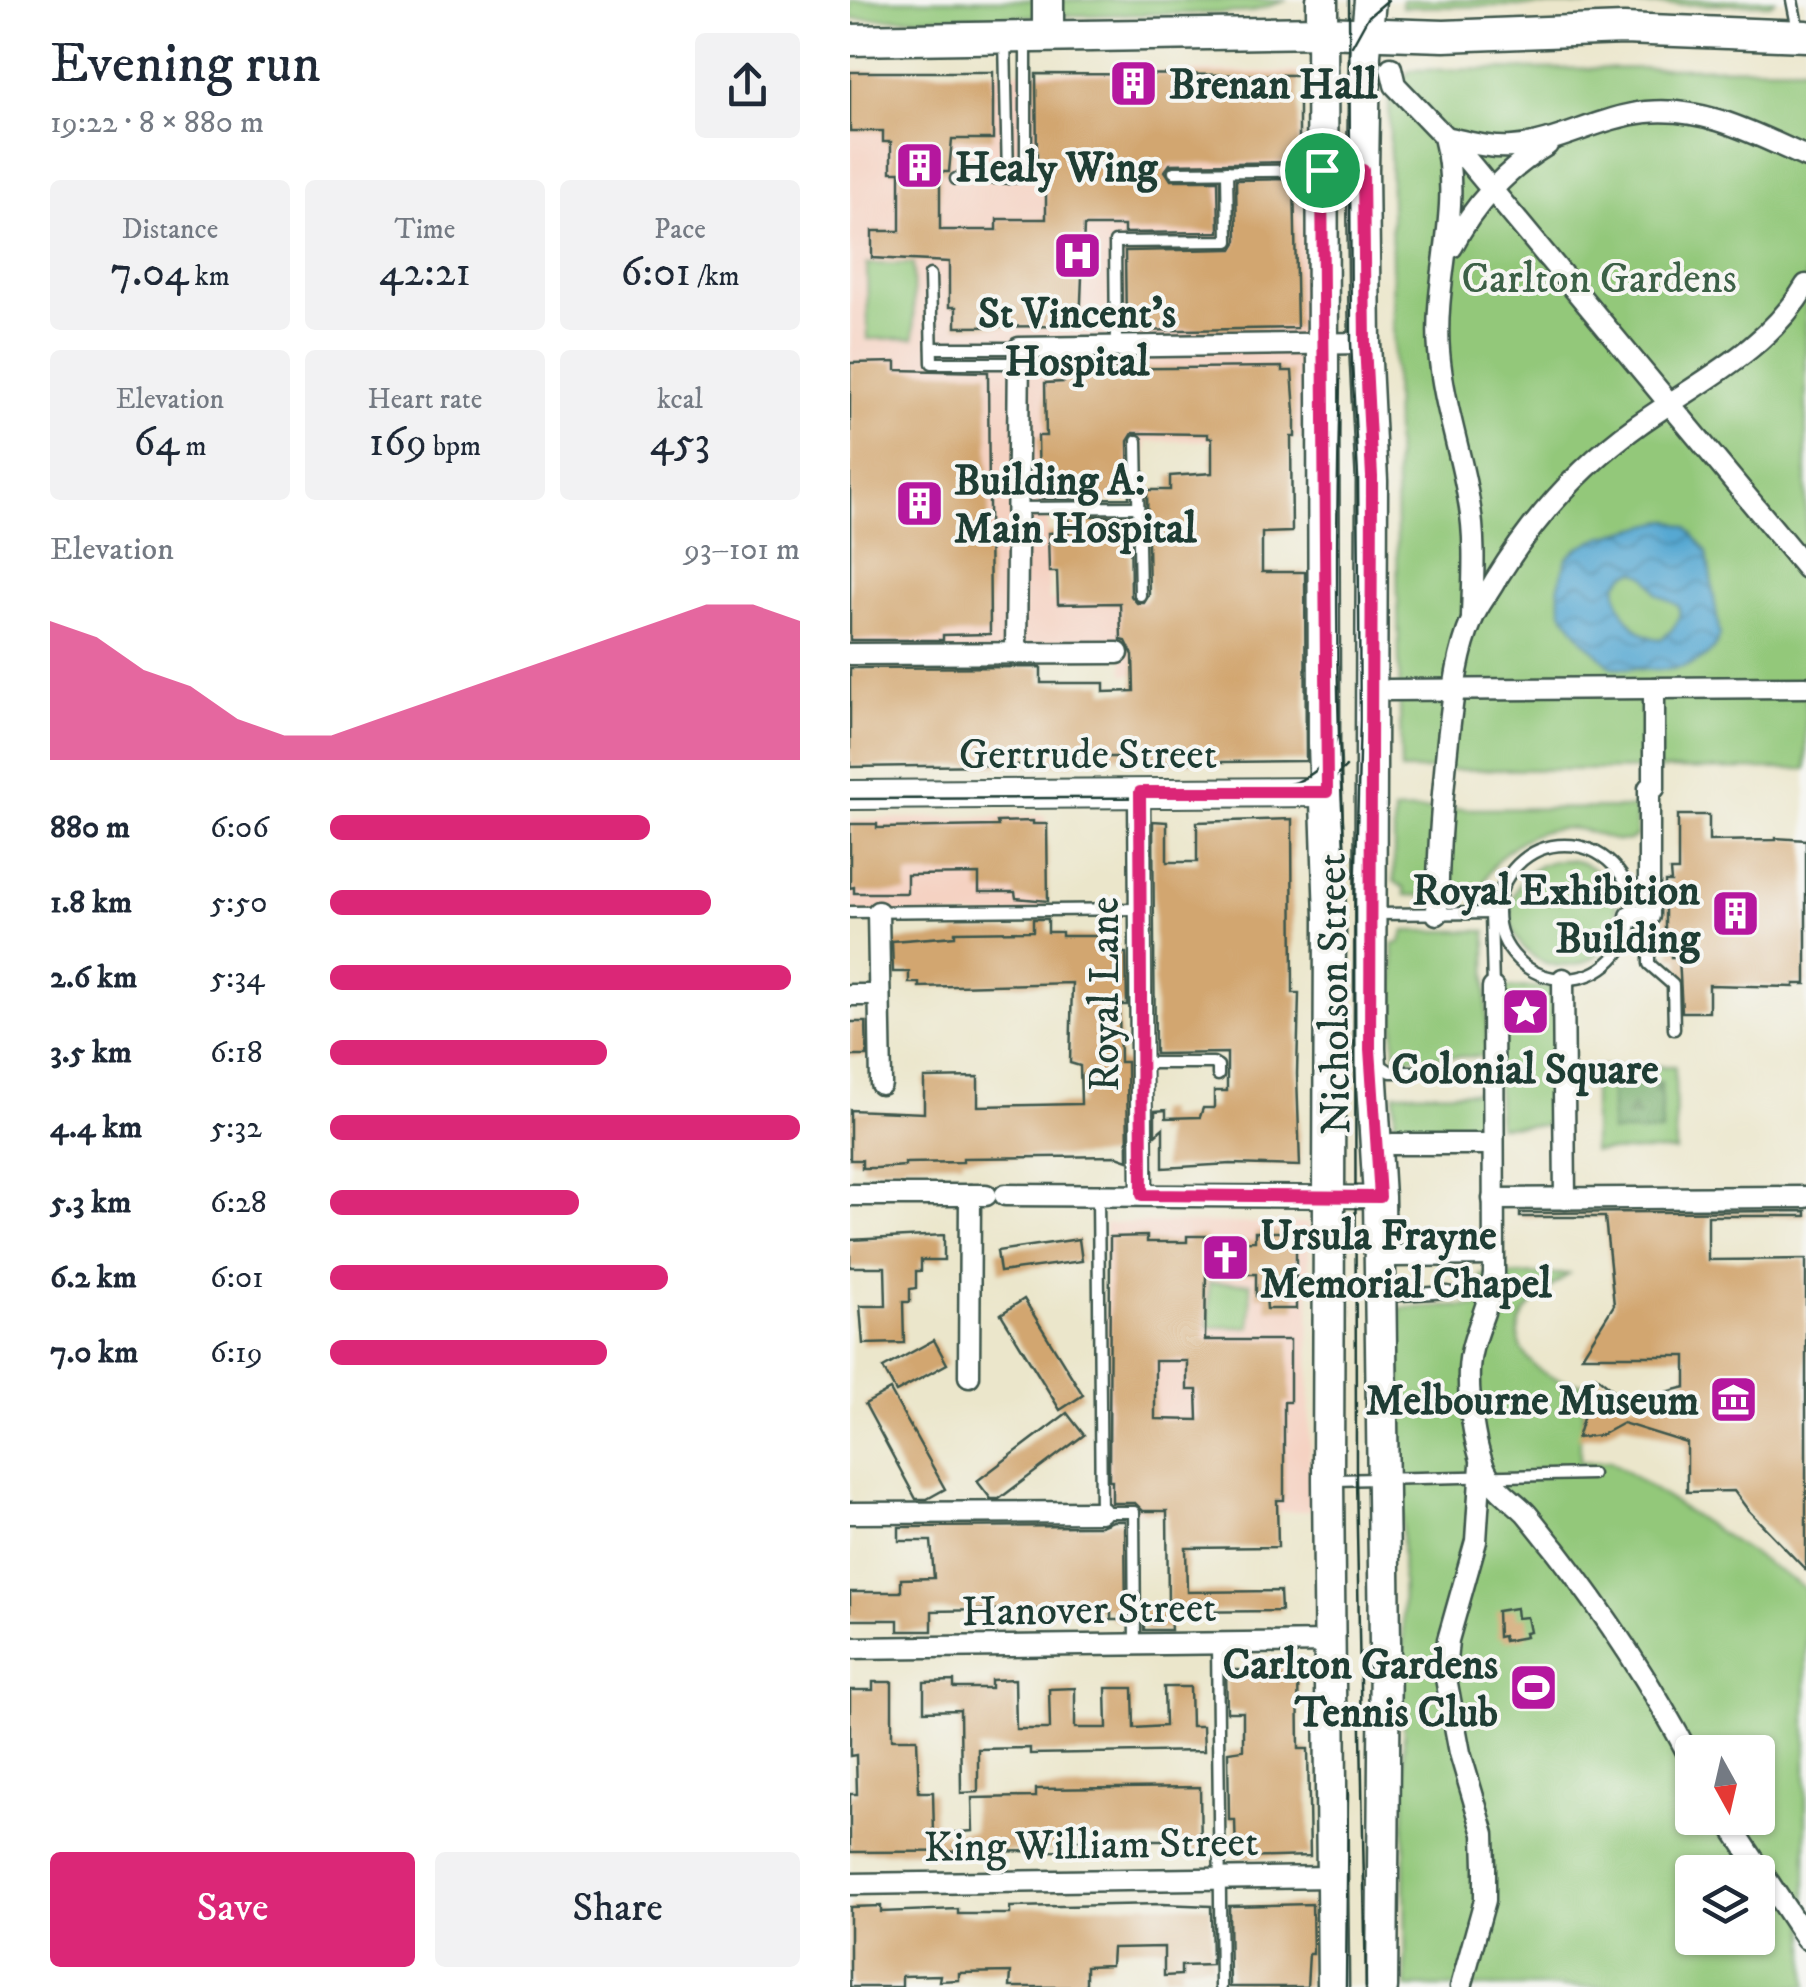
<!DOCTYPE html>
<html lang="en">
<head>
<meta charset="utf-8">
<style>
  :root { --surface:#fff; --page:#f2f2f3; --text:#1f2937; --muted:#747a83; --accent:#db2777 }
  body { margin:0; font-family:"IM FELL DW Pica",serif; background:var(--page); color:var(--text); height:100vh; display:flex; flex-direction:column; font-size:38px; white-space:nowrap }
  * { box-sizing:border-box; margin:0 }
  p { font-size:32px; color:var(--muted) }
  .icon { flex:none; width:55px; height:55px; fill:none; stroke:currentColor; stroke-width:2; stroke-linecap:round; stroke-linejoin:round }
  .map { position:relative; flex:1; overflow:hidden }
  .sheet { display:flex; flex-direction:column; background:var(--surface); width:850px }
  .sheet>* { flex:none }
  .needle { width:65px; rotate:172deg }
  .buttons { position:absolute; left:825px; top:1735px; display:grid; gap:20px }
  .buttons a { display:grid; place-items:center; width:100px; height:100px; border-radius:10px; background:var(--surface); box-shadow:0 2px 8px #0004; font-size:50px }
  .pin { position:absolute; display:grid; place-items:center; width:85px; height:85px; color:#fff; margin:-42px; border:5px solid #fff; border-radius:50%; box-shadow:0 2px 10px #0007 }
  .round { display:grid; place-items:center; flex:none; width:105px; height:105px; border-radius:10px; background:var(--page) }
  .overview { display:flex; align-items:center; justify-content:space-between; height:170px; padding:0 50px }
  h1 { font-size:55px; font-weight:600; line-height:75px }
  .stats { display:grid; grid-template-columns:repeat(3,1fr); gap:15px; height:170px; padding:10px 50px }
  .stats div { display:grid; align-content:center; border-radius:10px; background:var(--page); text-align:center }
  .stats b { font-size:42px; font-weight:600 }
  .stats small { font-size:28px; font-weight:400 }
  .stats p { font-size:28px }
  .chart { height:280px; padding:20px 50px }
  .chart p { display:flex; justify-content:space-between }
  .chart svg { width:100%; height:180px; margin-top:10px; fill:var(--accent); opacity:.7 }
  .button { display:flex; gap:20px; margin-top:auto; padding:20px 50px }
  .button a { flex:1; height:115px; border-radius:10px; background:var(--accent); color:#fff; font-size:40px; font-weight:600; line-height:115px; text-align:center }
  .button a+a { background:var(--page); color:var(--text) }
  ul { padding:0 50px; list-style:none; font-size:32px }
  li { display:grid; grid-template-columns:160px 120px 1fr; align-items:center; height:75px }
  li i { height:25px; border-radius:12px; background:var(--accent) }
  main { display:flex; flex:1; min-height:0 }
  .map>svg:first-child { display:block }
  .built { fill:#f5d2c2 }
  .green { fill:#93c87a; stroke:#598257; stroke-width:2.5; fill-rule:evenodd }
  .forest { fill:url(#forest-firs); stroke:#4a744f; stroke-width:2.5 }
  .water { fill:url(#water-waves); stroke:#3b7283; stroke-width:2.5; fill-rule:evenodd }
  .building { fill:#d2a670; fill-rule:evenodd }
  .lines { fill:none; stroke-linecap:round; stroke-linejoin:round }
  .lane-casing { stroke:#3e564b; stroke-width:15 }
  .street-casing { stroke:#3e564b; stroke-width:25 }
  .secondary-casing { stroke:#3e564b; stroke-width:32 }
  .primary-casing { stroke:#3e564b; stroke-width:35 }
  .lane { stroke:#fff; stroke-width:10 }
  .street { stroke:#fff; stroke-width:20 }
  .secondary { stroke:#fff; stroke-width:28 }
  .primary { stroke:#fff; stroke-width:30 }
  .tram { stroke:#1f3d34; stroke-width:2.5 }
  .route-casing { stroke:#fff; stroke-width:20 }
  .route { stroke:#db2777; stroke-width:12 }
  .labels { text-anchor:middle; stroke-width:8; stroke-linejoin:round; paint-order:stroke }
  .poi-label { font-size:42px; font-weight:bold; fill:#1f3d34; stroke:#f6f6f2; text-anchor:start }
  .park-label { font-size:42px; fill:#3c6046; stroke:#f6f6f2 }
  .street-label { font-size:42px; fill:#1f3d34; stroke:#f6f6f2 }
</style>
</head>
<body>
<main>
<section class="sheet">
<div class="overview"><div><h1>Evening run</h1><p>19:22 · 8 × 880 m</p></div><a class="round"><svg class="icon" aria-label="share" viewBox="0 0 24 24"><path d="M12 15V3M7 8l5-5 5 5M5 13v7h14v-7"/></svg></a></div>
<div class="stats">
<div><p>Distance</p><b>7.04<small> km</small></b></div>
<div><p>Time</p><b>42:21</b></div>
<div><p>Pace</p><b>6:01<small> /km</small></b></div>
</div>
<div class="stats">
<div><p>Elevation</p><b>64<small> m</small></b></div>
<div><p>Heart rate</p><b>169<small> bpm</small></b></div>
<div><p>kcal</p><b>453</b></div>
</div>
<div class="chart"><p><span>Elevation</span>93–101 m</p>
<svg viewBox="0 0 160 44" preserveAspectRatio="none"><path d="M0 44V10L10 14L20 22L30 26L40 34L50 38L60 38L70 34L80 30L90 26L100 22L110 18L120 14L130 10L140 6L150 6L160 10V44z"/></svg>
</div>
<ul>
<li><b>880 m</b>6:06<i style="width:68%"></i></li>
<li><b>1.8 km</b>5:50<i style="width:81%"></i></li>
<li><b>2.6 km</b>5:34<i style="width:98%"></i></li>
<li><b>3.5 km</b>6:18<i style="width:59%"></i></li>
<li><b>4.4 km</b>5:32<i style="width:100%"></i></li>
<li><b>5.3 km</b>6:28<i style="width:53%"></i></li>
<li><b>6.2 km</b>6:01<i style="width:72%"></i></li>
<li><b>7.0 km</b>6:19<i style="width:59%"></i></li>
</ul>
<div class="button"><a>Save</a><a>Share</a></div>
</section>
<div class="map">
<svg width="956" height="1987" viewBox="0 0 956 1987">
  <defs>
    <pattern id="forest-firs" width="22" height="20" patternUnits="userSpaceOnUse" patternTransform="scale(2.5)"><rect width="22" height="20" fill="#76ac6a"/><path d="M5 1l3.5 6h-7zM16 11l3.5 6h-7z" fill="#608d58"/></pattern>
    <pattern id="water-waves" width="16" height="10" patternUnits="userSpaceOnUse" patternTransform="scale(2.5)"><rect width="16" height="10" fill="#57a8d2"/><path d="M0 5q4-4 8 0t8 0" fill="none" stroke="#478aab"/></pattern>
  </defs>
  <rect width="100%" height="100%" fill="#f6f6f2"/>
  <filter id="ink" filterUnits="userSpaceOnUse"><feTurbulence type="fractalNoise" baseFrequency=".01" numOctaves="2"/><feDisplacementMap in="SourceGraphic" scale="20" xChannelSelector="R" yChannelSelector="G"/><feConvolveMatrix kernelMatrix="1 2 1 2 8 2 1 2 1" color-interpolation-filters="sRGB"/></filter>
  <filter id="wash" filterUnits="userSpaceOnUse"><feTurbulence type="fractalNoise" baseFrequency=".0048" numOctaves="4" result="noise"/><feDisplacementMap in="SourceGraphic" scale="40" xChannelSelector="R" yChannelSelector="G"/><feGaussianBlur stdDeviation="2.25" result="paint"/><feColorMatrix in="noise" values="0 0 0 0 0 0 0 0 0 0 0 0 0 0 0 0 0 1.4 0 .05"/><feComposite in="paint" operator="in"/></filter>
  <g filter="url(#wash)">
    <rect width="100%" height="100%" fill="#ebe6cb"/>
    <g class="built">
      <polygon points="0,71 448,72 458,439 296,441 296,499 198,502 199,601 456,599 455,671 273,674 273,654 0,653"/>
      <polygon points="195,816 196,917 0,917 0,819"/>
      <polygon points="255,1223 459,1223 460,1511 256,1512"/>
    </g>
    <g class="green">
      <polygon points="0,0 437,0 400,12 376,13 0,19"/>
      <polygon points="552,0 925,0 920,4 552,7"/>
      <polygon points="956,67 956,769 551,770 539,91 561,70"/>
      <polygon points="17,264 63,264 64,338 18,339"/>
      <path d="M786,808L787,835L781,840C761,844 746,832 727,829C684,823 639,853 630,896H595L598,841L603,809Z"/>
      <polygon points="583,810 579,896 555,895 554,888 544,881 544,811"/>
      <circle cx="714" cy="913" r="53"/>
      <polygon points="555,931 636,931 637,1056 545,1058 543,944 550,943"/>
      <polygon points="704,987 705,1125 648,1126 647,988"/>
      <polygon points="825,1066 826,1151 743,1151 743,1067"/>
      <polygon points="637,1092 637,1126 545,1126 545,1093"/>
      <path d="M719,1274C689,1296 648,1323 680,1361C694,1378 715,1383 737,1384L730,1438V1462L760,1461L956,1589V1987H556L550,1308L630,1306V1275ZM842,1752H908V1818H842ZM842,1872H908V1938H842Z"/>
      <polygon points="359,1283 400,1283 401,1327 359,1327"/>
    </g>
    <polygon class="forest" points="761,1082 811,1082 812,1132 761,1132"/>
    <path class="water" d="M818,520L837,527L857,552L870,636C854,679 799,670 762,667L733,640L712,611L708,588L717,558L729,547L751,537ZM786,571L797,577L807,594L829,606C832,621 823,630 811,639C786,638 764,607 767,583L776,574Z"/>
    <g id="blocks">
      <g class="building">
        <polygon points="0,72 143,72 143,139 102,139 99,172 90,172 90,230 147,230 147,219 196,219 196,162 187,162 186,74 449,75 449,162 320,164 315,171 321,180 368,180 369,232 274,233 274,226 234,226 230,326 106,327 106,307 99,307 99,262 22,258 22,231 50,231 50,172 41,172 41,142 33,142 33,131 0,131"/>
        <polygon points="444,179 447,328 276,331 275,251 382,249 387,241 386,180"/>
        <polygon points="46,362 46,370 138,372 140,634 93,635 93,640 0,640 0,363"/>
        <polygon points="432,367 432,371 442,371 445,411 445,437 441,437 442,532 412,533 412,572 455,572 456,761 296,763 296,757 224,757 224,764 0,767 0,668 191,667 191,683 254,683 254,692 284,691 283,655 276,641 271,640 270,603 208,604 207,572 199,572 198,533 219,532 219,516 280,516 281,596 287,603 294,603 299,595 297,490 320,490 320,476 362,473 362,438 358,438 358,434 283,433 278,441 279,498 189,499 188,436 196,436 195,383 214,382 213,369"/>
        <polygon points="828,815 859,815 859,841 926,840 926,838 956,840 956,984 944,984 944,987 859,985 859,1012 832,1012 829,957 821,957 821,945 815,945 815,882 821,882 820,871 828,871"/>
        <polygon points="442,819 443,993 449,993 447,1074 450,1166 381,1164 313,1168 313,1128 305,1135 305,1111 316,1110 316,1118 350,1117 353,1108 364,1108 364,1091 377,1091 377,1053 305,1054 303,821 317,822 317,862 347,862 347,822"/>
        <polygon points="183,821 183,824 197,824 198,901 166,898 165,892 129,892 129,874 57,875 57,893 4,893 4,887 0,888 0,824 27,824 27,828 148,826 147,822"/>
        <polygon points="183,919 198,919 198,932 212,932 212,936 251,936 251,940 259,940 259,953 276,953 277,1005 269,1005 270,1062 277,1062 278,1160 267,1156 113,1158 113,1162 55,1163 55,1166 27,1168 12,1168 12,1160 0,1160 0,1110 74,1113 74,1078 128,1077 128,1106 231,1104 230,1066 220,1063 222,983 69,987 69,983 59,983 59,972 43,972 42,941 105,936 105,932 183,931"/>
        <polygon points="0,1022 16,1022 17,1056 0,1056"/>
        <polygon points="956,1211 956,1216 858,1216 858,1260 956,1259 956,1570 898,1510 884,1491 837,1492 837,1443 773,1423 751,1435 727,1438 746,1376 779,1403 796,1401 811,1405 816,1392 836,1387 836,1356 732,1356 764,1305 755,1217 670,1217 670,1213"/>
        <path d="M405,1232H446V1309H417L416,1296H406V1274H356L355,1340H440V1402H434V1500H427L428,1547L336,1548L337,1592L430,1591L431,1611L320,1612L321,1630H294L293,1606H318L317,1511H293L285,1503H262V1481H259L260,1237L297,1236V1242H337V1236H356L355,1242L405,1241ZM305,1361H337V1390H347L348,1420L305,1419Z"/>
        <polygon points="94,1235 94,1260 71,1260 71,1271 66,1271 66,1288 60,1289 60,1302 53,1302 54,1343 13,1344 10,1306 36,1306 35,1267 0,1267 0,1240"/>
        <polygon points="229,1239 232,1261 150,1272 147,1251"/>
        <polygon points="174,1299 233,1395 210,1410 151,1314"/>
        <polygon points="84,1340 97,1364 46,1392 33,1368"/>
        <polygon points="40,1390 95,1489 77,1499 66,1499 15,1404"/>
        <polygon points="217,1413 234,1435 149,1499 141,1499 127,1481"/>
        <polygon points="263,1521 275,1521 276,1620 261,1620 261,1608 82,1611 82,1631 48,1631 48,1620 0,1620 0,1592 51,1592 51,1579 84,1578 81,1541 49,1541 49,1527 251,1526"/>
        <polygon points="666,1608 667,1618 677,1617 680,1632 675,1633 676,1637 654,1641 653,1636 648,1637 647,1611"/>
        <polygon points="448,1667 449,1749 458,1749 460,1856 386,1858 385,1820 379,1820 378,1752 393,1750 393,1712 377,1712 376,1670 389,1670 389,1676 419,1676 419,1668"/>
        <polygon points="165,1679 166,1729 200,1729 199,1689 225,1688 225,1728 257,1728 256,1688 283,1688 284,1728 315,1726 314,1687 340,1687 341,1726 353,1726 354,1751 180,1754 180,1748 128,1749 128,1792 111,1793 110,1710 74,1711 74,1682 104,1681 104,1688 141,1688 141,1680"/>
        <polygon points="23,1682 42,1682 42,1739 67,1739 69,1792 83,1792 84,1834 123,1831 122,1798 186,1797 186,1789 350,1787 351,1851 315,1851 315,1841 312,1840 226,1840 221,1842 221,1851 0,1852 0,1794 7,1794 6,1755 0,1756 0,1690 23,1690"/>
        <polygon points="312,1904 361,1906 362,1965 331,1966 331,1975 314,1976 314,1947 262,1948 261,1965 236,1966 236,1987 160,1987 161,1972 109,1973 109,1980 89,1981 90,1975 52,1976 52,1987 0,1987 0,1907 31,1906 31,1912 108,1909 108,1914 160,1914 160,1907"/>
        <polygon points="462,1904 463,1954 459,1954 457,1987 380,1987 379,1906"/>
      </g>
    </g>
  </g>
  <g filter="url(#ink)">
    <use href="#blocks" fill-opacity="0" stroke="#3e564b" stroke-width="2.5"/>
    <g class="lines">
      <defs>
        <g id="lane">
          <polyline points="942,0 946,20 943,33"/>
          <polyline points="155,39 158,178"/>
          <polyline points="324,172 507,170"/>
          <polyline points="106,179 170,177 176,171 176,42"/>
          <polyline points="80,275 82,363 169,363"/>
          <polyline points="266,346 265,242 378,241 377,171"/>
          <polyline points="82,348 169,348"/>
          <polyline points="287,441 290,595"/>
          <polyline points="168,508 288,507"/>
          <circle cx="715" cy="912" r="67"/>
          <polyline points="0,912 289,909"/>
          <polyline points="641,913 643,988"/>
          <polyline points="522,914 648,913"/>
          <polyline points="799,917 799,964 823,985 824,1029"/>
          <polyline points="292,1063 363,1063 368,1066 368,1075"/>
          <polyline points="527,1063 541,1072 596,1072"/>
          <polyline points="248,1196 251,1512 284,1512 285,1644"/>
          <polyline points="535,1296 598,1292"/>
          <polyline points="484,1480 742,1474"/>
          <polyline points="367,1644 371,1987"/>
        </g>
        <g id="street">
          <polyline points="541,68 545,85 618,161 956,568"/>
          <path d="M602,247C623,205 657,169 697,145"/>
          <path d="M622,617C623,579 626,540 619,502C611,451 593,403 589,351C583,279 613,209 594,137C616,141 639,149 662,147C708,144 749,117 796,112C854,106 905,134 956,157"/>
          <polyline points="166,653 169,348 515,343"/>
          <polyline points="0,654 268,653"/>
          <polyline points="539,690 956,687"/>
          <polyline points="804,788 804,688"/>
          <polyline points="289,792 292,1195"/>
          <polyline points="28,912 31,1084"/>
          <path d="M587,914C588,855 592,797 598,739C603,699 606,657 622,620C627,606 638,594 645,581C683,519 729,467 788,425C848,382 917,351 956,285"/>
          <polyline points="781,916 799,916 799,788"/>
          <polyline points="713,979 715,1199"/>
          <path d="M643,988L644,1274C640,1308 620,1337 619,1370C618,1397 624,1452 638,1475C647,1490 664,1501 676,1513C686,1525 695,1537 705,1549C757,1616 803,1687 842,1761"/>
          <polyline points="0,995 29,995"/>
          <polyline points="542,1144 643,1144"/>
          <polyline points="0,1195 136,1195"/>
          <polyline points="155,1195 529,1197"/>
          <polyline points="643,1199 956,1197"/>
          <polyline points="543,1256 643,1255"/>
          <polyline points="119,1376 120,1195"/>
          <polyline points="0,1513 251,1512"/>
          <polyline points="0,1648 479,1642"/>
          <polyline points="876,1818 956,1939"/>
          <polyline points="0,1884 482,1877"/>
          <polyline points="611,1987 635,1900 635,1867 634,1834 610,1753 595,1673 598,1640 626,1541 631,1464"/>
        </g>
        <polyline id="secondary" points="0,795 477,792"/>
        <g id="primary">
          <polyline points="198,0 198,36"/>
          <polyline points="472,0 474,744 480,917 478,1480 483,1987"/>
          <polyline points="520,0 515,54 513,170 515,343 522,481 520,1049 529,1197 535,1644 532,1987"/>
          <polyline points="0,40 472,32 594,36 774,29 956,36"/>
        </g>
      </defs>
      <use href="#lane" class="lane-casing"/>
      <use href="#street" class="street-casing"/>
      <use href="#secondary" class="secondary-casing"/>
      <use href="#primary" class="primary-casing"/>
      <use href="#lane" class="lane"/>
      <use href="#street" class="street"/>
      <use href="#secondary" class="secondary"/>
      <use href="#primary" class="primary"/>
      <g class="tram">
        <polyline points="499,0 501,343 508,477 510,719 505,901 506,1479 516,1987"/>
        <polyline points="502,46 518,17 538,0"/>
        <path d="M490,380C486,538 484,697 495,855"/>
        <path d="M426,787C456,784 478,766 487,737"/>
        <polyline points="0,799 446,797 476,786 496,767"/>
        <polyline points="496,1987 498,1790"/>
      </g>
    </g>
  </g>
  <g class="lines" filter="url(#ink)">
    <defs>
      <polygon id="route" points="472,170 513,170 515,344 522,477 520,1049 530,1197 292,1195 290,792 477,792"/>
    </defs>
    <use href="#route" class="route-casing"/>
    <use href="#route" class="route"/>
  </g>
  <defs>
    <symbol id="building-square" viewBox="-11 -11 22 22"><rect x="-9" y="-9" width="18" height="18" rx="4" fill="#b5179e" stroke="#f6f6f2"/><path d="M-4-6H4V6H1V3H-1V6H-4ZM-2.5-4.3h1.7v1.8h-1.7ZM.8-4.3h1.7v1.8H.8ZM-2.5-1h1.7V.8h-1.7ZM.8-1h1.7V.8H.8Z" fill="#fff"/></symbol>
    <symbol id="hospital-square" viewBox="-11 -11 22 22"><rect x="-9" y="-9" width="18" height="18" rx="4" fill="#b5179e" stroke="#f6f6f2"/><path d="M-5-5h3v3.5h4V-5h3V5h-3V1.5h-4V5h-3Z" fill="#fff"/></symbol>
    <symbol id="sight-square" viewBox="-11 -11 22 22"><rect x="-9" y="-9" width="18" height="18" rx="4" fill="#b5179e" stroke="#f6f6f2"/><path d="M0-6L1.8-2.2L6-1.7L2.9 1.2L3.7 5.4L0 3.3L-3.7 5.4L-2.9 1.2L-6-1.7L-1.8-2.2Z" fill="#fff"/></symbol>
    <symbol id="church-square" viewBox="-11 -11 22 22"><rect x="-9" y="-9" width="18" height="18" rx="4" fill="#b5179e" stroke="#f6f6f2"/><path d="M-1.2-6h2.4v3.5h3.3v2.4h-3.3V6h-2.4V-.1h-3.3v-2.4h3.3Z" fill="#fff"/></symbol>
    <symbol id="museum-square" viewBox="-11 -11 22 22"><rect x="-9" y="-9" width="18" height="18" rx="4" fill="#b5179e" stroke="#f6f6f2"/><path d="M0-6L6-3V-2H-6V-3ZM-5-1h2V3h-2ZM-1-1h2V3h-2ZM3-1h2V3H3ZM-6 4H6V6H-6Z" fill="#fff"/></symbol>
    <symbol id="stadium-square" viewBox="-11 -11 22 22"><rect x="-9" y="-9" width="18" height="18" rx="4" fill="#b5179e" stroke="#f6f6f2"/><path d="M0-5a6.5 5 0 1 0 0 10a6.5 5 0 1 0 0-10ZM-3.5-1.8h7v3.6h-7Z" fill="#fff"/></symbol>
  </defs>
  <g fill-rule="evenodd">
    <use href="#building-square" x="256" y="56" width="55" height="55"/>
    <use href="#building-square" x="42" y="138" width="55" height="55"/>
    <use href="#hospital-square" x="200" y="228" width="55" height="55"/>
    <use href="#building-square" x="42" y="476" width="55" height="55"/>
    <use href="#building-square" x="858" y="886" width="55" height="55"/>
    <use href="#sight-square" x="648" y="984" width="55" height="55"/>
    <use href="#church-square" x="348" y="1230" width="55" height="55"/>
    <use href="#museum-square" x="856" y="1372" width="55" height="55"/>
    <use href="#stadium-square" x="656" y="1660" width="55" height="55"/>
  </g>
  <g class="labels">
    <g class="poi-label">
      <text x="319" y="98">Brenan Hall</text>
      <text x="105" y="181">Healy Wing</text>
      <text x="227" y="327" text-anchor="middle">St Vincent's<tspan x="227" dy="48">Hospital</tspan></text>
      <text x="104" y="494">Building A:<tspan x="104" dy="48">Main Hospital</tspan></text>
      <text x="850" y="904" text-anchor="end">Royal Exhibition<tspan x="850" dy="48">Building</tspan></text>
      <text x="675" y="1083" text-anchor="middle">Colonial Square</text>
      <text x="410" y="1249">Ursula Frayne<tspan x="410" dy="48">Memorial Chapel</tspan></text>
      <text x="849" y="1414" text-anchor="end">Melbourne Museum</text>
      <text x="648" y="1678" text-anchor="end">Carlton Gardens<tspan x="648" dy="48">Tennis Club</tspan></text>
    </g>
    <g class="park-label">
      <text x="749" y="292">Carlton Gardens</text>
    </g>
    <g class="street-label">
      <text x="238" y="768">Gertrude Street</text>
      <text transform="translate(253 994) rotate(-90)" y="15">Royal Lane</text>
      <text transform="translate(482 994) rotate(-91)" y="15">Nicholson Street</text>
      <text transform="translate(239 1608) rotate(-1)" y="15">Hanover Street</text>
      <text transform="translate(241 1843) rotate(-1)" y="15">King William Street</text>
    </g>
  </g>
</svg>
<div class="buttons">
<a><svg class="needle" viewBox="-14 -14 28 28"><path d="M0-13l5 13h-10z" fill="#e53935"/><path d="M0 13l5-13h-10z" fill="#747a83"/></svg></a>
<a><svg class="icon" aria-label="layers" viewBox="0 0 24 24"><path d="M12 4l9 5-9 5-9-5zM3 14l9 5 9-5"/></svg></a>
</div>
<div class="pin" style="left:472px;top:170px;background:#1e9e55"><svg class="icon" aria-label="arrive" viewBox="0 0 24 24"><path d="M6 21V4h12l-3 4 3 4H6"/></svg></div>
</div>
</main>
</body>
</html>
